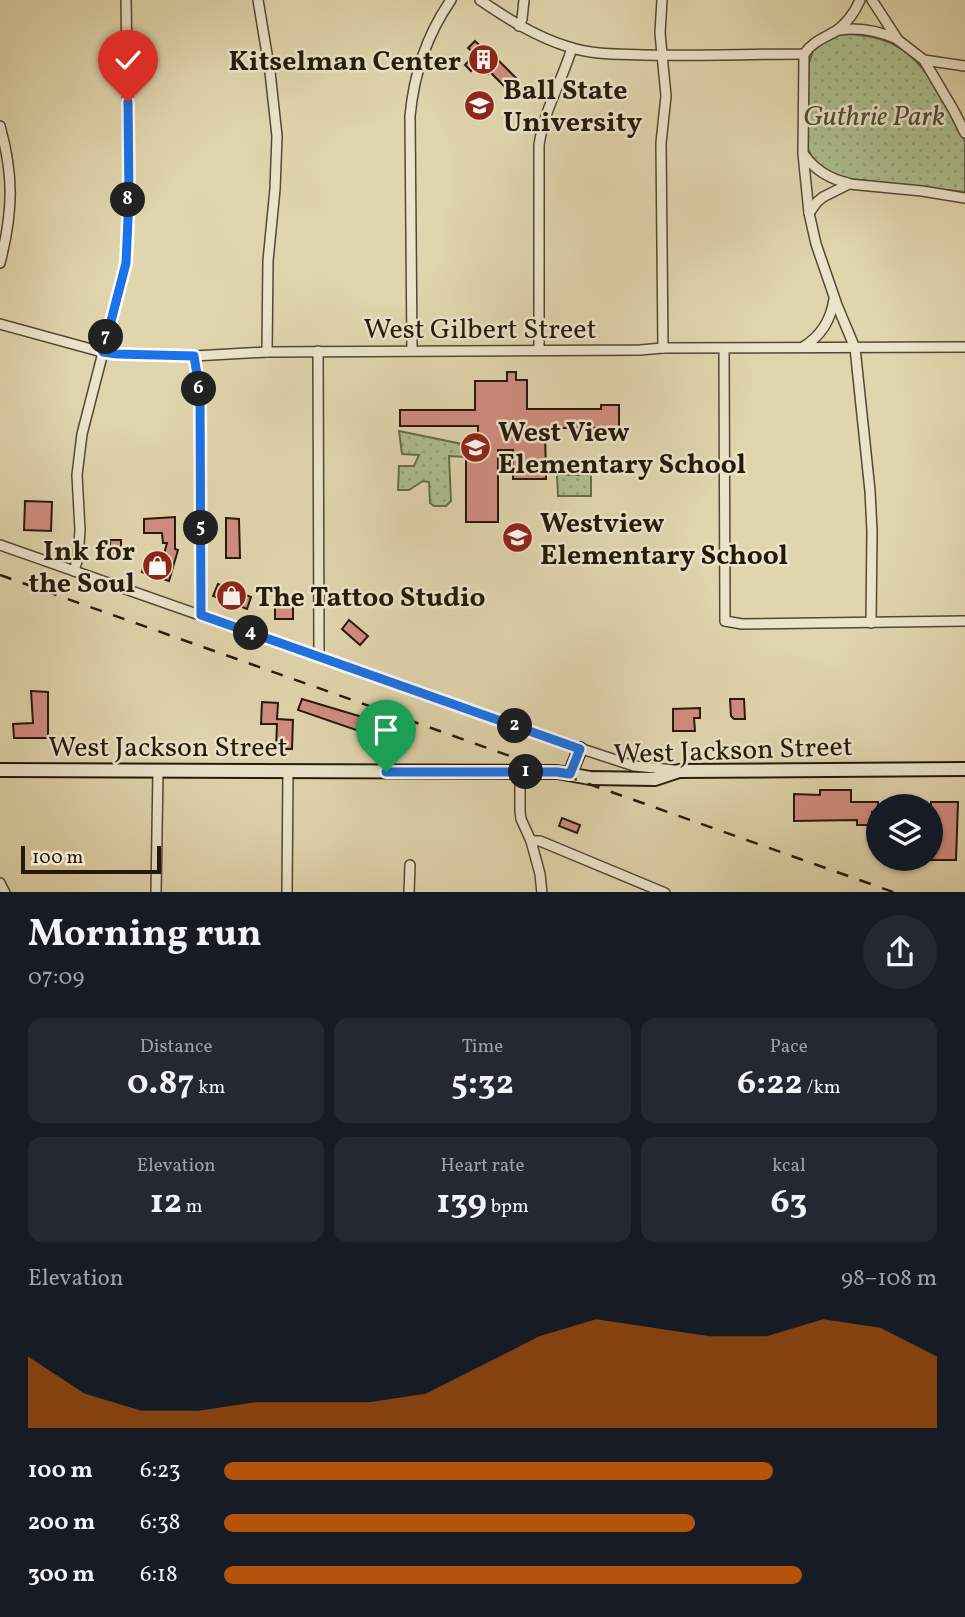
<!DOCTYPE html>
<html lang="en">
<head>
<meta charset="utf-8">
<style>
  :root { --surface:#171b24; --page:#242831; --text:#f1f3f6; --muted:#9ea1a6; --accent:#b45309 }
  body { margin:0; font-family:Vollkorn,serif; background:var(--page); color:var(--text); height:100vh; display:flex; flex-direction:column; font-size:26px; white-space:nowrap }
  * { box-sizing:border-box; margin:0 }
  p { font-size:23px; color:var(--muted) }
  .icon { flex:none; width:38px; height:38px; fill:none; stroke:currentColor; stroke-width:2; stroke-linecap:round; stroke-linejoin:round }
  .map { position:relative; height:892px; overflow:hidden }
  .side { display:flex; flex-direction:column; background:var(--surface); flex:1 }
  .side>* { flex:none }
  .buttons { position:absolute; left:866px; top:794px; display:grid; gap:14px }
  .buttons a { display:grid; place-items:center; width:77px; height:77px; border-radius:50%; background:var(--surface); box-shadow:0 2px 5px #0004; font-size:35px }
  .scale { position:absolute; left:21px; bottom:18px; width:140px; box-sizing:border-box; padding-left:7px; border:4px solid #25190c; border-top:0; font-size:19px; line-height:24px; white-space:nowrap; color:#25190c; -webkit-text-stroke:5px #ece4ca; paint-order:stroke }
  .pin { position:absolute; display:grid; place-items:center; width:60px; height:60px; color:#fff; margin:-72px -30px; border-radius:50% 50% 50% 0; rotate:-45deg; box-shadow:0 0 7px #0007 }
  .pin .icon { rotate:45deg }
  .km { position:absolute; width:35px; height:35px; margin:-18px; border-radius:50%; background:#222; color:#fff; font-size:19px; line-height:35px; text-align:center }
  .round { display:grid; place-items:center; flex:none; width:74px; height:74px; border-radius:37px; background:var(--page) }
  .overview { display:flex; align-items:center; justify-content:space-between; height:119px; padding:0 28px }
  h1 { font-size:38px; font-weight:700; line-height:52px }
  .figures { display:grid; grid-template-columns:repeat(3,1fr); gap:10px; height:119px; padding:7px 28px }
  .figures div { display:grid; align-content:center; border-radius:14px; background:var(--page); text-align:center }
  .figures b { font-size:35px; font-weight:700 }
  .figures small { font-size:19px; font-weight:400 }
  .figures p { font-size:19px }
  .chart { height:196px; padding:14px 28px }
  .chart p { display:flex; justify-content:space-between }
  .chart svg { width:100%; height:126px; margin-top:7px; fill:var(--accent); opacity:.7 }
  ul { padding:0 28px; list-style:none; font-size:23px }
  li { display:grid; grid-template-columns:112px 84px 1fr; align-items:center; height:52px }
  li i { height:18px; border-radius:9px; background:var(--accent) }
  .map>svg:first-child { display:block }
  .park { fill:url(#park-dots); stroke:#696c4d; stroke-width:2 }
  .building { fill:#d28d80; stroke:#25190c; stroke-width:2 }
  .lines { fill:none; stroke-linecap:round; stroke-linejoin:round }
  .street-casing { stroke:#544834; stroke-width:12 }
  .secondary-casing { stroke:#25190c; stroke-width:16 }
  .street { stroke:#ece4ca; stroke-width:9 }
  .secondary { stroke:#ece4ca; stroke-width:12 }
  .rail { stroke:#25190c; stroke-width:2.5; stroke-dasharray:12 12; stroke-linecap:butt }
  .route-casing { stroke:#fff; stroke-width:14 }
  .route { stroke:#1a73e8; stroke-width:9 }
  .labels { text-anchor:middle; stroke-width:5; stroke-linejoin:round; paint-order:stroke }
  .poi-label { font-size:28px; font-weight:bold; fill:#25190c; stroke:#ece4ca; text-anchor:start }
  .park-label { font-size:28px; font-style:italic; fill:#4e4b33; stroke:#ece4ca }
  .street-label { font-size:28px; fill:#25190c; stroke:#ece4ca }
</style>
</head>
<body>
<div class="map">
<svg width="965" height="893" viewBox="0 0 965 893">
  <defs>
    <pattern id="park-dots" width="8" height="8" patternUnits="userSpaceOnUse" patternTransform="scale(1.75)"><rect width="8" height="8" fill="#adbe8e"/><path d="M2 2h.1M6 6h.1" fill="none" stroke="#95a379" stroke-width="1.8" stroke-linecap="round"/></pattern>
  </defs>
  <rect width="100%" height="100%" fill="#e1d5ad"/>
  <filter id="stains"><feTurbulence type="fractalNoise" baseFrequency=".00286" numOctaves="4"/><feColorMatrix values="0 0 0 0 .2 0 0 0 0 .09 0 0 0 0 .02 0 0 0 .5 -.17"/></filter>
  <radialGradient id="worn" r=".72"><stop offset=".6" stop-color="#630" stop-opacity="0"/><stop offset="1" stop-color="#630" stop-opacity=".3"/></radialGradient>
  <g class="park">
    <path d="M844,34C900,35 919,58 946,104C952,115 963,130 965,143C965,159 965,177 965,192L851,179C827,174 810,166 806,140L809,63L814,48L832,37Z"/>
    <polygon points="399,431 462,444 466,448 466,457 449,456 451,501 446,506 434,506 430,503 429,482 423,481 409,490 398,490 399,466 414,466 419,455 402,454"/>
    <polygon points="557,475 591,475 591,496 558,496"/>
  </g>
  <g class="building">
    <polygon points="475,41 489,54 490,52 516,78 508,86 505,87 490,72 488,74 477,65 471,71 465,65 475,54 468,48"/>
    <polygon points="507,372 516,372 516,380 527,380 527,409 601,409 601,405 619,405 619,428 545,428 546,479 513,479 513,450 498,450 498,522 466,522 466,448 478,448 478,426 400,426 400,410 475,410 475,381 507,381"/>
    <polygon points="25,501 52,502 51,531 24,530"/>
    <polygon points="175,517 175,549 178,550 169,581 142,572 147,556 162,561 167,543 163,543 162,533 144,533 144,519"/>
    <polygon points="226,518 239,519 240,558 226,558"/>
    <rect x="110" y="540" width="11" height="18"/>
    <polygon points="218,584 251,597 247,609 213,596"/>
    <rect x="275" y="604" width="18" height="15"/>
    <polygon points="349,620 368,636 360,645 342,629"/>
    <polygon points="31,691 48,692 48,738 14,738 13,724 33,723"/>
    <polygon points="302,699 389,725 385,740 298,710"/>
    <polygon points="730,699 744,699 745,719 734,719 731,716"/>
    <polygon points="262,702 278,703 277,719 293,720 292,749 276,749 277,724 261,724"/>
    <polygon points="700,708 700,718 694,718 695,731 673,731 673,709"/>
    <polygon points="820,790 851,790 851,802 878,802 878,813 872,812 871,825 857,825 857,820 794,821 794,794 820,795"/>
    <polygon points="931,802 958,802 956,860 931,860"/>
    <polygon points="562,818 580,825 577,833 559,826"/>
  </g>
  <g class="lines">
    <defs>
      <g id="street">
        <polyline points="258,0 270,72 277,136 275,189 268,261 267,352"/>
        <path d="M480,0C508,19 536,37 569,47C593,55 618,54 643,55C697,56 750,54 804,54C812,42 824,38 836,31C847,23 855,12 860,0"/>
        <polyline points="662,0 660,33 666,96 661,143 663,348"/>
        <polyline points="872,0 898,40 924,60 965,66"/>
        <polyline points="519,26 522,19 524,0"/>
        <path d="M839,30C859,27 879,31 897,39"/>
        <polyline points="804,54 803,154 809,213 816,244 837,305 855,348 870,491 872,531 871,623"/>
        <polyline points="924,60 954,111 965,133"/>
        <path d="M0,126C14,176 13,212 0,263"/>
        <path d="M805,156C816,171 830,179 848,183"/>
        <polyline points="809,213 817,202 823,197 849,184 922,191 965,198"/>
        <polyline points="0,324 102,352 117,354 194,356 267,352 640,350 663,348 965,347"/>
        <path d="M803,347C821,336 831,320 834,299"/>
        <polyline points="724,349 725,621 742,624 965,621"/>
        <path d="M412,350L410,116C414,73 426,36 451,0"/>
        <path d="M539,350V145C544,110 562,81 572,48"/>
        <polyline points="318,351 319,657"/>
        <polyline points="194,356 200,393 201,615"/>
        <polyline points="0,545 573,746 634,766 674,770"/>
        <polyline points="74,571 78,558 80,530 77,475 82,434 126,263 129,197 126,0"/>
        <polyline points="520,772 520,811 521,819 531,841 540,874 542,893"/>
        <polyline points="531,841 540,841 665,893"/>
        <polyline points="0,883 5,893"/>
        <polyline points="156,893 158,771"/>
        <polyline points="287,893 288,771"/>
        <polyline points="409,893 410,865"/>
      </g>
      <g id="secondary">
        <polyline points="0,770 557,772 590,778 655,779 679,771 965,769"/>
        <polyline points="570,774 580,749"/>
      </g>
    </defs>
    <use href="#street" class="street-casing"/>
    <use href="#secondary" class="secondary-casing"/>
    <use href="#street" class="street"/>
    <use href="#secondary" class="secondary"/>
    <polyline class="rail" points="0,575 896,893"/>
  </g>
  <g class="lines">
    <defs>
      <polyline id="route" points="128,102 129,197 126,263 103,352 117,354 194,356 200,393 201,615 580,749 570,774 557,772 386,772"/>
    </defs>
    <use href="#route" class="route-casing"/>
    <use href="#route" class="route"/>
  </g>
  <defs>
    <symbol id="building-disc" viewBox="-11 -11 22 22"><circle r="9.5" fill="#8f2418" stroke="#ece4ca"/><path d="M-4-6H4V6H1V3H-1V6H-4ZM-2.5-4.3h1.7v1.8h-1.7ZM.8-4.3h1.7v1.8H.8ZM-2.5-1h1.7V.8h-1.7ZM.8-1h1.7V.8H.8Z" fill="#fff"/></symbol>
    <symbol id="university-disc" viewBox="-11 -11 22 22"><circle r="9.5" fill="#8f2418" stroke="#ece4ca"/><path d="M0-5L7-2L0 1L-7-2ZM-4 1L0 2.5L4 1V4Q0 6-4 4Z" fill="#fff"/></symbol>
    <symbol id="school-disc" viewBox="-11 -11 22 22"><circle r="9.5" fill="#8f2418" stroke="#ece4ca"/><path d="M0-5L7-2L0 1L-7-2ZM-4 1L0 2.5L4 1V4Q0 6-4 4Z" fill="#fff"/></symbol>
    <symbol id="shop-disc" viewBox="-11 -11 22 22"><circle r="9.5" fill="#8f2418" stroke="#ece4ca"/><path d="M-5-2.5h2.3a2.7 3.5 0 0 1 5.4 0H5L5.5 6h-11ZM-1.5-2.5h3a1.5 2.3 0 0 0-3 0Z" fill="#fff"/></symbol>
  </defs>
  <g fill-rule="evenodd">
    <use href="#building-disc" x="466" y="42" width="35" height="35"/>
    <use href="#university-disc" x="462" y="88" width="35" height="35"/>
    <use href="#school-disc" x="458" y="430" width="35" height="35"/>
    <use href="#school-disc" x="500" y="520" width="35" height="35"/>
    <use href="#shop-disc" x="140" y="548" width="35" height="35"/>
    <use href="#shop-disc" x="214" y="578" width="35" height="35"/>
  </g>
  <g class="labels">
    <g class="poi-label">
      <text x="461" y="70" text-anchor="end">Kitselman Center</text>
      <text x="503" y="99">Ball State<tspan x="503" dy="32">University</tspan></text>
      <text x="498" y="441">West View<tspan x="498" dy="32">Elementary School</tspan></text>
      <text x="540" y="532">Westview<tspan x="540" dy="32">Elementary School</tspan></text>
      <text x="135" y="560" text-anchor="end">Ink for<tspan x="135" dy="32">the Soul</tspan></text>
      <text x="255" y="606">The Tattoo Studio</text>
    </g>
    <g class="park-label">
      <text x="874" y="125">Guthrie Park</text>
    </g>
    <g class="street-label">
      <text x="480" y="338">West Gilbert Street</text>
      <text x="168" y="756">West Jackson Street</text>
      <text transform="translate(733 749) rotate(-2)" y="10">West Jackson Street</text>
    </g>
  </g>
  <rect width="100%" height="100%" filter="url(#stains)"/>
  <rect width="100%" height="100%" fill="url(#worn)"/>
</svg>
<div class="buttons">
<a><svg class="icon" aria-label="layers" viewBox="0 0 24 24"><path d="M12 4l9 5-9 5-9-5zM3 14l9 5 9-5"/></svg></a>
</div>
<div class="scale">100 m</div>
<div class="pin" style="left:386px;top:772px;background:#1e9e55"><svg class="icon" aria-label="arrive" viewBox="0 0 24 24"><path d="M6 21V4h12l-3 4 3 4H6"/></svg></div>
<div class="pin" style="left:128px;top:102px;background:#d93025"><svg class="icon" aria-label="check" viewBox="0 0 24 24"><path d="M5 12l5 5 9-10"/></svg></div>
<b class="km" style="left:526px;top:772px">1</b>
<b class="km" style="left:515px;top:726px">2</b>
<b class="km" style="left:251px;top:633px">4</b>
<b class="km" style="left:201px;top:528px">5</b>
<b class="km" style="left:199px;top:389px">6</b>
<b class="km" style="left:106px;top:337px">7</b>
<b class="km" style="left:128px;top:200px">8</b>
</div>
<section class="side">
<div class="overview"><div><h1>Morning run</h1><p>07:09</p></div><a class="round"><svg class="icon" aria-label="share" viewBox="0 0 24 24"><path d="M12 15V3M7 8l5-5 5 5M5 13v7h14v-7"/></svg></a></div>
<div class="figures">
<div><p>Distance</p><b>0.87<small> km</small></b></div>
<div><p>Time</p><b>5:32</b></div>
<div><p>Pace</p><b>6:22<small> /km</small></b></div>
</div>
<div class="figures">
<div><p>Elevation</p><b>12<small> m</small></b></div>
<div><p>Heart rate</p><b>139<small> bpm</small></b></div>
<div><p>kcal</p><b>63</b></div>
</div>
<div class="chart"><p><span>Elevation</span>98–108 m</p>
<svg viewBox="0 0 160 44" preserveAspectRatio="none"><path d="M0 44V19L10 32L20 38L30 38L40 35L50 35L60 35L70 32L80 22L90 12L100 6L110 9L120 12L130 12L140 6L150 9L160 19V44z"/></svg>
</div>
<ul>
<li><b>100 m</b>6:23<i style="width:77%"></i></li>
<li><b>200 m</b>6:38<i style="width:66%"></i></li>
<li><b>300 m</b>6:18<i style="width:81%"></i></li>
</ul>
</section>
</body>
</html>
